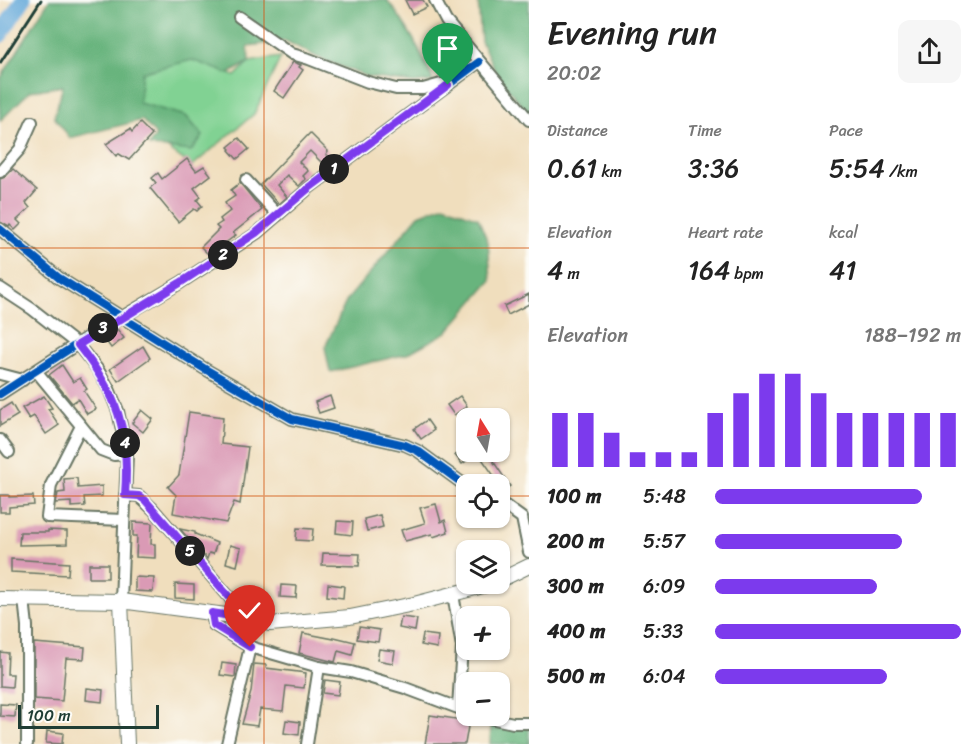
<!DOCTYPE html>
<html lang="en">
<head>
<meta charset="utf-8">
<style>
  :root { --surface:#fff; --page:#f6f6f6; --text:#222; --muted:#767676; --accent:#7c3aed }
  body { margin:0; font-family:Sriracha,sans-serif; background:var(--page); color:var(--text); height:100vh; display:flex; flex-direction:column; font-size:22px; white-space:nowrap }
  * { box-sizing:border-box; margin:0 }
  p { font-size:20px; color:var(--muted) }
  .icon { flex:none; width:33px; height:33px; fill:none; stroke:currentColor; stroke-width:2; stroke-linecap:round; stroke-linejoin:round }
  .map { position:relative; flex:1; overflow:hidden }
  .sheet { display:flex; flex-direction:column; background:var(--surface); width:450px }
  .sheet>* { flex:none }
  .needle { width:39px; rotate:349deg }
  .fabs { position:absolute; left:456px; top:408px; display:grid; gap:12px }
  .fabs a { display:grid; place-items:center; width:54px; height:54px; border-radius:12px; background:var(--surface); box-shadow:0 2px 4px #0004; font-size:30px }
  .scale { position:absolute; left:18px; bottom:15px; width:141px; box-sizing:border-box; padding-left:6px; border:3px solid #1f3d34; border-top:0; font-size:16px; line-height:21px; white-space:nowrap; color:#1f3d34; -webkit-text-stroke:4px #fdfcf7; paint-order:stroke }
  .pin { position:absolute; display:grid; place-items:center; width:51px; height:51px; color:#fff; margin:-62px -26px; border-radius:50% 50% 50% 0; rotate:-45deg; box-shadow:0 0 6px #0007 }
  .pin .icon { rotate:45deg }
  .km { position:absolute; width:30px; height:30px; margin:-15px; border-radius:50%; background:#222; color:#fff; font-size:16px; line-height:30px; text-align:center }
  .round { display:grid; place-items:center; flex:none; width:63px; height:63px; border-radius:12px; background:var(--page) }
  .headline { display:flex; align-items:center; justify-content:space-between; height:102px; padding:0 18px }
  h1 { font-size:33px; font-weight:600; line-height:45px }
  .metrics { display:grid; grid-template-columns:repeat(3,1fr); gap:9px; height:102px; padding:6px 18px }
  .metrics div { display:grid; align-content:center }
  .metrics b { font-size:26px; font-weight:600 }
  .metrics small { font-size:16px; font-weight:400 }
  .metrics p { font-size:16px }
  .chart { height:168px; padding:12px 18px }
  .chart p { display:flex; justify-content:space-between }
  .chart svg { width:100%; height:108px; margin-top:6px; stroke:var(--accent); stroke-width:6 }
  ul { padding:0 18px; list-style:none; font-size:20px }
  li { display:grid; grid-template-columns:96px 72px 1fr; align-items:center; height:45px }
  li i { height:15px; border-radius:8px; background:var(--accent) }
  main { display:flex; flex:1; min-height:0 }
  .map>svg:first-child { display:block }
  .green { fill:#81d293; stroke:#508864; stroke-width:1.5 }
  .forest { fill:#68b47d; stroke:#447858; stroke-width:1.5 }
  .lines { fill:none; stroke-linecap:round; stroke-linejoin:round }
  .river { stroke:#63a8d9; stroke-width:16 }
  .building { fill:#da9ab5 }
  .minor-casing { stroke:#687564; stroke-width:14 }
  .major-casing { stroke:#687564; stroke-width:16 }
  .minor { stroke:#fff; stroke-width:10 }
  .major { stroke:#fff; stroke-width:14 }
  .rail { stroke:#1f3d34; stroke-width:3 }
  .cycleway-casing { stroke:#fdfcf7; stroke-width:11 }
  .cycleway { stroke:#0057b8; stroke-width:8 }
  .route-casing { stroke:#fff; stroke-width:12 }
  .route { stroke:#7c3aed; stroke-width:8 }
  .grid { fill:none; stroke:#d45610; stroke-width:1.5; stroke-opacity:0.55 }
</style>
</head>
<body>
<main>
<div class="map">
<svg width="529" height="744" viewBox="0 0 529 744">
  <rect width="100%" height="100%" fill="#fdfcf7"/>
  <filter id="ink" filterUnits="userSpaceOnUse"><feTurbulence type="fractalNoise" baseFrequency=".0167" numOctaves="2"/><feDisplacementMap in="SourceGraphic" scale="12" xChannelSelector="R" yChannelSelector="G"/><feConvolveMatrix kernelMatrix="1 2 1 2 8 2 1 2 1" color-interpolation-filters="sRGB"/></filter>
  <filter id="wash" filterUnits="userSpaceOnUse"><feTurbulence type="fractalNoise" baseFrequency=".008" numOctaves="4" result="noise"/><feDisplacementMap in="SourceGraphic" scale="24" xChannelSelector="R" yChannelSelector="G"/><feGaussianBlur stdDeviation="1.35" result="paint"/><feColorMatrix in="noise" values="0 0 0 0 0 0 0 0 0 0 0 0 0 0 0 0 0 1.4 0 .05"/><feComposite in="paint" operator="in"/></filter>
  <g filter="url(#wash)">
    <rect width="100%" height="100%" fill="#f0debd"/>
    <polygon class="green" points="281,57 254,114 192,166 167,148 193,149 135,102 142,72 195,59 235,76 249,62"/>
    <g class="forest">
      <path d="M49,0H387C407,25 421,50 433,81L414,83L368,77L317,57L286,41L248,46L249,62L229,74L192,60L142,72L139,103L186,116L203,136L191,151L149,146L156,135L142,120L70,138L54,117L63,86L30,91L0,121V79Z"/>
      <polygon points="478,0 529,0 529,114 497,75 481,41"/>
      <polygon points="444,205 478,218 488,242 491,281 447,332 407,354 330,372 325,347 347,300 419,215"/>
      <polygon points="491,725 529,728 529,744 490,744"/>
    </g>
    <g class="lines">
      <polyline class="river" points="0,35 23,0"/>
    </g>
    <g id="blocks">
      <g class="building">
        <polygon points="405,0 423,0 427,7 412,14"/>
        <polygon points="453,45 459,56 449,63 451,65 441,71 436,63 445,57 442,52"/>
        <polygon points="293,62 301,65 299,67 303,70 284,98 274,91"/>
        <polygon points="140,123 152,135 129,160 119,154 116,156 106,144 130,129 132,132"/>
        <polygon points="310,133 328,151 326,154 331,158 324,165 310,151 299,162 308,171 303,176 306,179 299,186 287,175 277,185 287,197 279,204 261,184"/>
        <polygon points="239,138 249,149 237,159 229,150 230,149 228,147"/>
        <polygon points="187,159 196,171 204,166 211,175 194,188 201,197 197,200 202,206 197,211 194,209 178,222 150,188 156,183 152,178 158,173 162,179"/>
        <polygon points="13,169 37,190 26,203 30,208 17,220 21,224 15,230 10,225 9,227 0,222 0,179 5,177"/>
        <polygon points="240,183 262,210 233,233 236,235 209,255 201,247 219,229 216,226 222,222 220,219 230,211 225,203 235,196 231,190"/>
        <polygon points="529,294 529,304 508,315 504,306"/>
        <polygon points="117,329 124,338 111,348 103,337"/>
        <polygon points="143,346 150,358 118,381 110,369"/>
        <polygon points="62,365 73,382 80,378 87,389 84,391 96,409 87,414 78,399 72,403 49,375"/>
        <polygon points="44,396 52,408 48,409 59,425 46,434 34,416 29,419 22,408"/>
        <polygon points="330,396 334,408 319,413 315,402"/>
        <polygon points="460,396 467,406 454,415 447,405"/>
        <polygon points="11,403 18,415 0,426 0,410"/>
        <polygon points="142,410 153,419 143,432 132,423"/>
        <polygon points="189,412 223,417 221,444 248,447 240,504 234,502 226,523 173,513 176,495 168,487 179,475"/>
        <polygon points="427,420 434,430 421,439 414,429"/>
        <polygon points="466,446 466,452 487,452 510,486 504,490 478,453 462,464 455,455"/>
        <polygon points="77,478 78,488 102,486 102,496 84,497 85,506 71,507 71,502 56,503 58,493 65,492 64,479"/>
        <polygon points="0,495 9,495 9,497 33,496 34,505 9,507 9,512 0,512"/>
        <polygon points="436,504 441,522 445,520 448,532 433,537 432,534 405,541 401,530 425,523 420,508"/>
        <polygon points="380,515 383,527 367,531 364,519"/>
        <polygon points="337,521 353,522 352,535 336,533"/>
        <polygon points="133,522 152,523 151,544 155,544 155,558 136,557 137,536 133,536"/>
        <polygon points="297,528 313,529 312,541 296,540"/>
        <polygon points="180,529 195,532 195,534 217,543 213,554 209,553 207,559"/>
        <polygon points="48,530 67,531 67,544 19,545 20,532 48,532"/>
        <polygon points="230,545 241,548 237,566 226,563"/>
        <polygon points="323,553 360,554 359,566 322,565"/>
        <polygon points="11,559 69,563 68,575 11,572"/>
        <rect x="89" y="564" width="19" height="14"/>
        <polygon points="135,577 154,578 153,592 135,591"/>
        <polygon points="175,584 194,585 194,599 175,598"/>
        <polygon points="328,584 344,586 343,598 327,596"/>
        <polygon points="281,585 297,586 296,598 280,597"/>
        <polygon points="401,617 417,619 415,631 399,628"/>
        <polygon points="359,627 380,630 378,642 357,639"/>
        <polygon points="303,633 334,639 334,637 355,642 352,655 338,651 335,662 299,653"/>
        <polygon points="423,634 438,636 437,648 421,645"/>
        <polygon points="34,643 85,647 84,659 66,658 62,701 34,699"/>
        <polygon points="379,649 395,651 393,663 377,660"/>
        <polygon points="0,652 8,653 7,674 13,674 12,687 0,686"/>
        <polygon points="222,663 236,665 235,677 220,675"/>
        <polygon points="254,664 266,665 266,668 306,673 304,688 286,686 283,711 260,709 257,726 242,724 251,692"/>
        <polygon points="325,680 340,682 338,695 323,693"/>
        <polygon points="87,688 103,690 102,702 86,700"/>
        <polygon points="0,704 16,705 15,717 0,716"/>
        <polygon points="430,715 469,721 465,744 425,744"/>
        <polygon points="286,720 300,722 299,735 284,733"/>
        <polygon points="47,731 63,733 62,744 46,743"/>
      </g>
    </g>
  </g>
  <g filter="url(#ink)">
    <use href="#blocks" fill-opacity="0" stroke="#687564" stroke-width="1.5"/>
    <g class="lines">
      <defs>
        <g id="minor">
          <polyline points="435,0 446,21 529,120"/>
          <polyline points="239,17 292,54 309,59 368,82 396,89 423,89 441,84 447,85"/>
          <polyline points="0,172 20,149 32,122"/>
          <polyline points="246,180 278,215"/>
          <polyline points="0,229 59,278 205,369 292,419 405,445 418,451 466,486"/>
          <polyline points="0,288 32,309 78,345 98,370 109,389 118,411 127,454 121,601"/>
          <polyline points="37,372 101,450 114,455 127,454"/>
          <polyline points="0,374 23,380"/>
          <polyline points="0,394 88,337 180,283 257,233 309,188 479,62"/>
          <polyline points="81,426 51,485 47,517 124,520"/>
          <polyline points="0,440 9,452"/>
          <polyline points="125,495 139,496 153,509 231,599 237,617"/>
          <polyline points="500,502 522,518 529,552"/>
          <polyline points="453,594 462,647 458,707"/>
          <polyline points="24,599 27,626 27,744"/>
          <polyline points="212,613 214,625 250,647 319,667 351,672 405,688 466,711"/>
          <polyline points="480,716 513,723 529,723"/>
          <polyline points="227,744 250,647"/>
          <polyline points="307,744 319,667"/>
        </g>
        <g id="major">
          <polyline points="500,580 529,566"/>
          <polyline points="0,599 121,601 248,618 270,624 350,617 414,604 491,584"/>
          <polyline points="121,601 127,744"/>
        </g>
      </defs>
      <use href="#minor" class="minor-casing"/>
      <use href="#major" class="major-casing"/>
      <use href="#minor" class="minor"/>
      <use href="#major" class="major"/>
      <polyline class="rail" points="0,63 41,0"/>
      <defs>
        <g id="cycleway">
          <polyline points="0,229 59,278 205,369 292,419 405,445 418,451 466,486"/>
          <polyline points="0,394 88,337 180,283 257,233 309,188 479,62"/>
        </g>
      </defs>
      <use href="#cycleway" class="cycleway-casing"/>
      <use href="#cycleway" class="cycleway"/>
    </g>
  </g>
  <g class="lines" filter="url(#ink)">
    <defs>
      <path id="route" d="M250,647L214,625L212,613L237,617L231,599L145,500L139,496L125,495C130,430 118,395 78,345L180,283L256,233L309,188L448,85"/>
    </defs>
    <use href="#route" class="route-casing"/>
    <use href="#route" class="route"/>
  </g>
  <path class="grid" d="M264,0V744M0,248H529M0,496H466M500,496H529"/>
</svg>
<div class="fabs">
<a><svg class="needle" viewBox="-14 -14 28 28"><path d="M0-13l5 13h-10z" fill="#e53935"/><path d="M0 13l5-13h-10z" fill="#767676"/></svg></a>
<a><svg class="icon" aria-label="locate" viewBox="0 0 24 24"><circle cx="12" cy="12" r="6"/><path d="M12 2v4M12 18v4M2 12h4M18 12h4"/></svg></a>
<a><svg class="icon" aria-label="layers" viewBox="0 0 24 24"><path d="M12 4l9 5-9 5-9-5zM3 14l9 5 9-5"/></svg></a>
<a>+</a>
<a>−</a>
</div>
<div class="scale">100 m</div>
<div class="pin" style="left:448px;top:85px;background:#1e9e55"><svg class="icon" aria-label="arrive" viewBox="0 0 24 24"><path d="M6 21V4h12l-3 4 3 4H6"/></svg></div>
<div class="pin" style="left:250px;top:647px;background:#d93025"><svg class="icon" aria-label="check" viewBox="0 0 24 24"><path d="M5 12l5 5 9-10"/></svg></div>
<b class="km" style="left:334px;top:169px">1</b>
<b class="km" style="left:223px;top:255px">2</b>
<b class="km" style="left:103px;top:328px">3</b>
<b class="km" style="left:125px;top:443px">4</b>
<b class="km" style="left:190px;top:551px">5</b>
</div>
<section class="sheet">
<div class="headline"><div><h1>Evening run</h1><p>20:02</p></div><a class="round"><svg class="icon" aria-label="share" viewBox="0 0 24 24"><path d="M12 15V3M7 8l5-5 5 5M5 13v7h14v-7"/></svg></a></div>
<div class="metrics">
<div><p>Distance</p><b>0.61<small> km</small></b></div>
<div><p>Time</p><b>3:36</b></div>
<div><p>Pace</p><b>5:54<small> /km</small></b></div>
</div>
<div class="metrics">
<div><p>Elevation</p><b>4<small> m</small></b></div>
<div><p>Heart rate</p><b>164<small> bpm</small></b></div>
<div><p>kcal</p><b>41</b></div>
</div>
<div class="chart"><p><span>Elevation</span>188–192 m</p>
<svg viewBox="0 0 160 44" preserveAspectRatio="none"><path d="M5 44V22M15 44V22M25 44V30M35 44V38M45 44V38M55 44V38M65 44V22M75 44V14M85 44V6M95 44V6M105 44V14M115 44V22M125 44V22M135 44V22M145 44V22M155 44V22"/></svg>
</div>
<ul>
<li><b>100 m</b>5:48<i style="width:84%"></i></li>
<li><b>200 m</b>5:57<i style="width:76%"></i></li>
<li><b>300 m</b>6:09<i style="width:66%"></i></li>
<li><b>400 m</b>5:33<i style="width:100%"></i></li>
<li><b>500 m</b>6:04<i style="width:70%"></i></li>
</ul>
</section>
</main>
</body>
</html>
